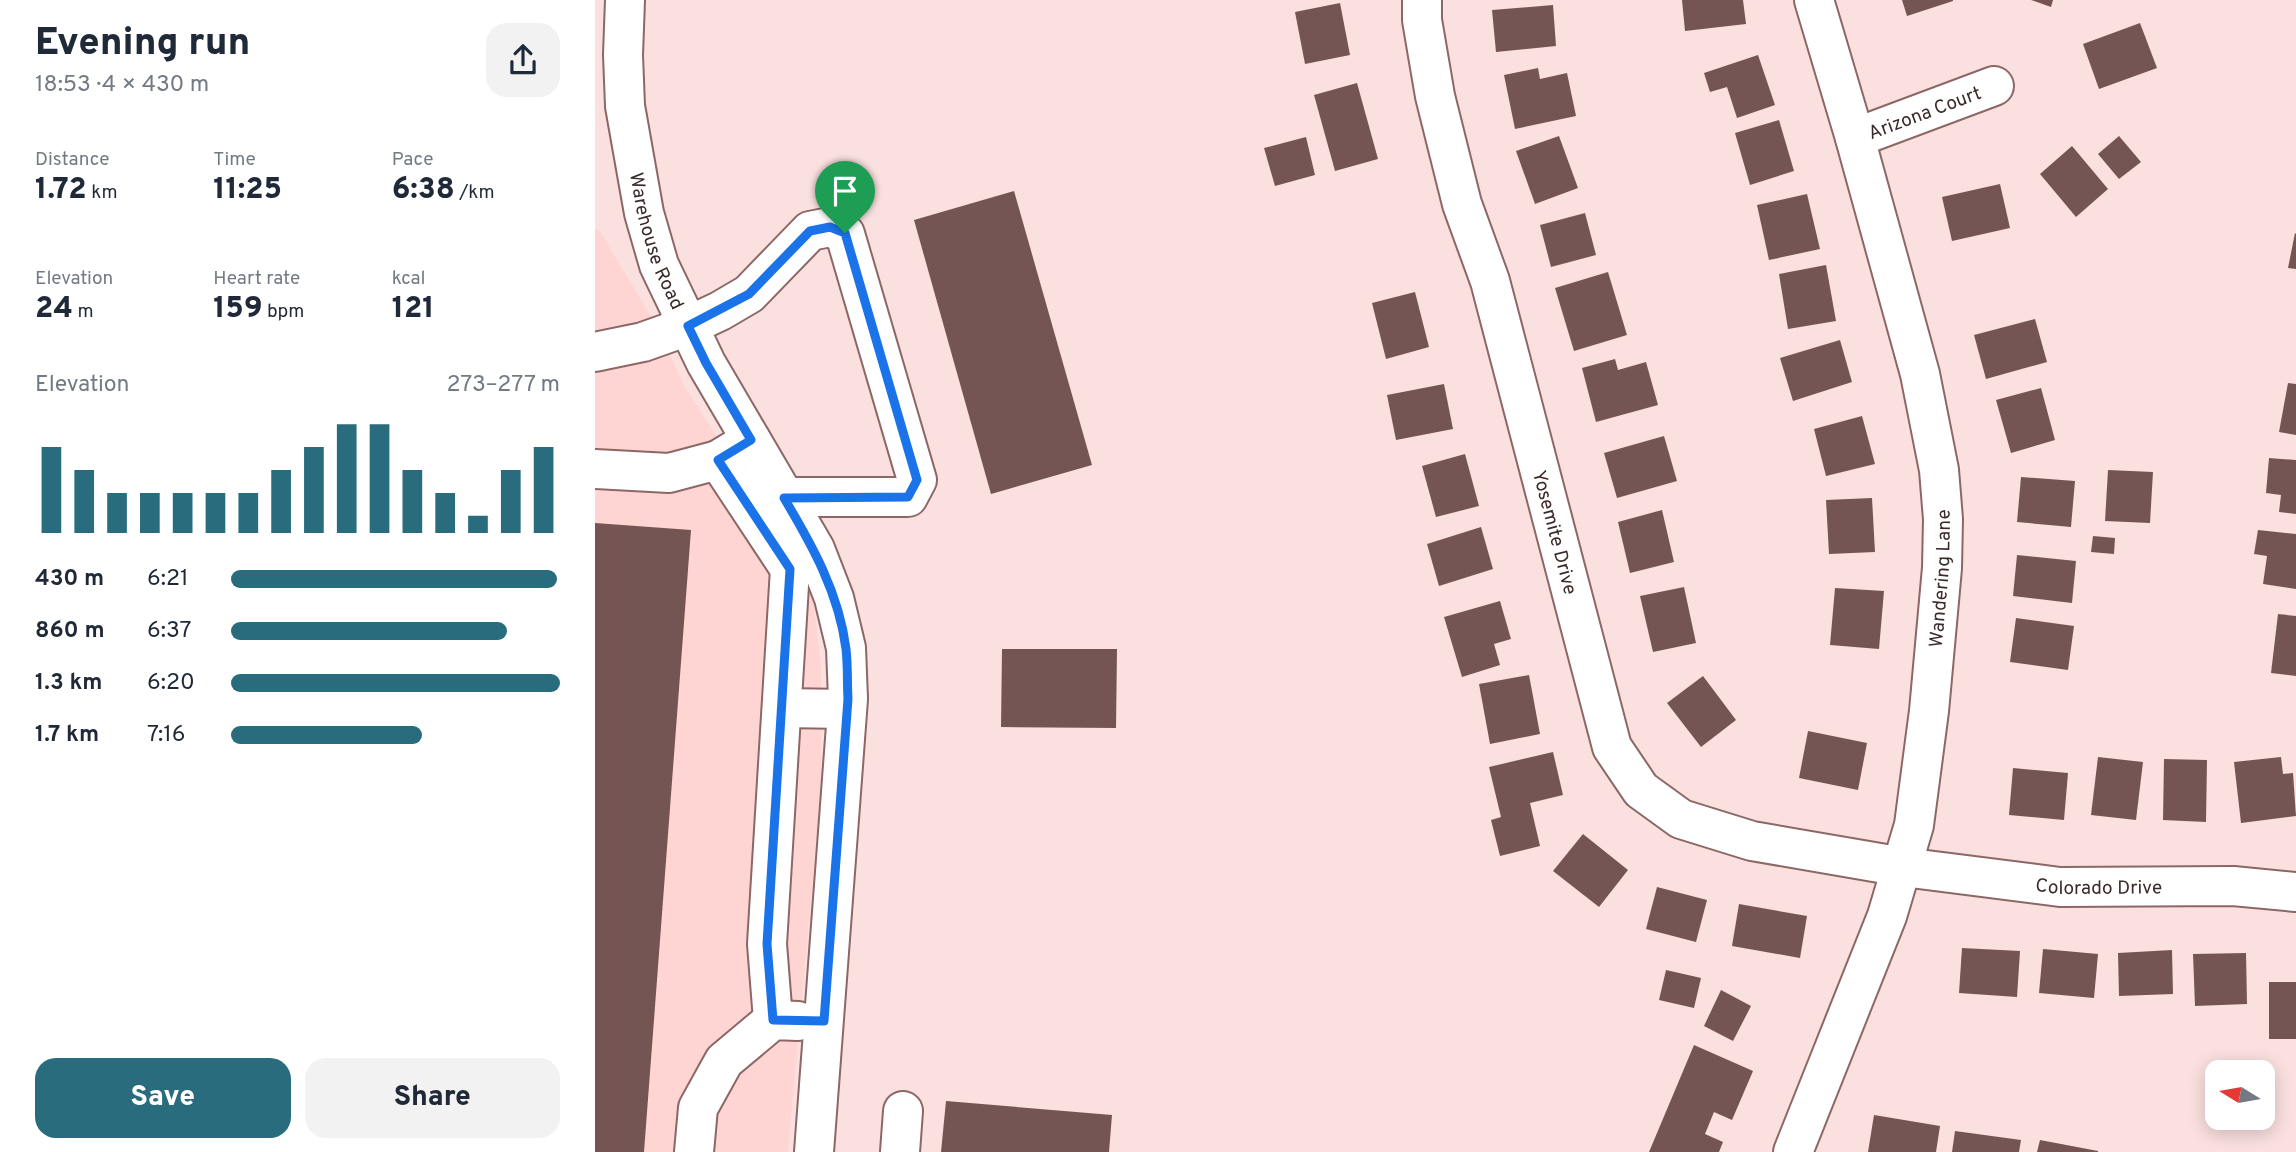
<!DOCTYPE html>
<html lang="en">
<head>
<meta charset="utf-8">
<style>
  :root { --surface:#fff; --page:#f2f2f3; --text:#1f2937; --muted:#747a83; --accent:#286c7d }
  body { margin:0; font-family:Overpass,sans-serif; background:var(--page); color:var(--text); height:100vh; display:flex; flex-direction:column; font-size:26px; white-space:nowrap }
  * { box-sizing:border-box; margin:0 }
  p { font-size:23px; color:var(--muted) }
  .icon { flex:none; width:38px; height:38px; fill:none; stroke:currentColor; stroke-width:2; stroke-linecap:round; stroke-linejoin:round }
  .map { position:relative; flex:1; overflow:hidden }
  .sheet { display:flex; flex-direction:column; background:var(--surface); width:595px }
  .sheet>* { flex:none }
  .needle { width:46px; rotate:281deg }
  .tools { position:absolute; left:1610px; top:1060px; display:grid; gap:14px }
  .tools a { display:grid; place-items:center; width:70px; height:70px; border-radius:14px; background:var(--surface); box-shadow:0 4px 18px #0003; font-size:35px }
  .pin { position:absolute; display:grid; place-items:center; width:60px; height:60px; color:#fff; margin:-72px -30px; border-radius:50% 50% 50% 0; rotate:-45deg; box-shadow:0 0 7px #0007 }
  .pin .icon { rotate:45deg }
  .round { display:grid; place-items:center; flex:none; width:74px; height:74px; border-radius:21px; background:var(--page) }
  .head { display:flex; align-items:center; justify-content:space-between; height:119px; padding:0 35px }
  h1 { font-size:38px; font-weight:800; line-height:52px }
  .figures { display:grid; grid-template-columns:repeat(3,1fr); gap:10px; height:119px; padding:7px 35px }
  .figures div { display:grid; align-content:center }
  .figures b { font-size:30px; font-weight:800 }
  .figures small { font-size:19px; font-weight:400 }
  .figures p { font-size:19px }
  .chart { height:196px; padding:14px 35px }
  .chart p { display:flex; justify-content:space-between }
  .chart svg { width:100%; height:126px; margin-top:7px; stroke:var(--accent); stroke-width:6 }
  .action { display:flex; gap:14px; margin-top:auto; padding:14px 35px }
  .action a { flex:1; height:80px; border-radius:21px; background:var(--accent); color:#fff; font-size:28px; font-weight:800; line-height:80px; text-align:center }
  .action a+a { background:var(--page); color:var(--text) }
  ul { padding:0 35px; list-style:none; font-size:23px }
  li { display:grid; grid-template-columns:112px 84px 1fr; align-items:center; height:52px }
  li i { height:18px; border-radius:9px; background:var(--accent) }
  main { display:flex; flex:1; min-height:0 }
  .map>svg:first-child { display:block }
  .built { fill:#fed5d2 }
  .building { fill:#755553 }
  .lines { fill:none; stroke-linecap:round; stroke-linejoin:round }
  .minor-casing { stroke:#8c6765; stroke-width:42 }
  .minor { stroke:#fff; stroke-width:38 }
  .route-casing { stroke:#fff; stroke-width:14 }
  .route { stroke:#1a73e8; stroke-width:9 }
  .labels { text-anchor:middle; stroke-width:7; stroke-linejoin:round; paint-order:stroke }
  .street-label { font-size:19px; fill:#3a2a29; stroke:#fbf2f2 }
</style>
</head>
<body>
<main>
<section class="sheet">
<div class="head"><div><h1>Evening run</h1><p>18:53 · 4 × 430 m</p></div><a class="round"><svg class="icon" aria-label="share" viewBox="0 0 24 24"><path d="M12 15V3M7 8l5-5 5 5M5 13v7h14v-7"/></svg></a></div>
<div class="figures">
<div><p>Distance</p><b>1.72<small> km</small></b></div>
<div><p>Time</p><b>11:25</b></div>
<div><p>Pace</p><b>6:38<small> /km</small></b></div>
</div>
<div class="figures">
<div><p>Elevation</p><b>24<small> m</small></b></div>
<div><p>Heart rate</p><b>159<small> bpm</small></b></div>
<div><p>kcal</p><b>121</b></div>
</div>
<div class="chart"><p><span>Elevation</span>273–277 m</p>
<svg viewBox="0 0 160 44" preserveAspectRatio="none"><path d="M5 44V14M15 44V22M25 44V30M35 44V30M45 44V30M55 44V30M65 44V30M75 44V22M85 44V14M95 44V6M105 44V6M115 44V22M125 44V30M135 44V38M145 44V22M155 44V14"/></svg>
</div>
<ul>
<li><b>430 m</b>6:21<i style="width:99%"></i></li>
<li><b>860 m</b>6:37<i style="width:84%"></i></li>
<li><b>1.3 km</b>6:20<i style="width:100%"></i></li>
<li><b>1.7 km</b>7:16<i style="width:58%"></i></li>
</ul>
<div class="action"><a>Save</a><a>Share</a></div>
</section>
<div class="map">
<svg width="1701" height="1152" viewBox="0 0 1701 1152">
  <rect width="100%" height="100%" fill="#fae0df"/>
  <polygon class="built" points="0,230 4,230 57,318 90,387 216,584 226,664 226,787 193,1152 0,1152"/>
  <g class="building">
    <polygon points="1087,0 1148,0 1151,24 1090,31"/>
    <polygon points="1307,0 1358,0 1358,1 1312,16"/>
    <polygon points="1436,0 1458,0 1456,7"/>
    <polygon points="745,3 755,55 710,64 700,12"/>
    <polygon points="958,5 961,46 901,52 897,10"/>
    <polygon points="1545,23 1562,68 1504,89 1488,44"/>
    <polygon points="1163,55 1180,105 1142,118 1132,87 1115,92 1109,73"/>
    <polygon points="943,68 945,79 972,73 981,116 920,129 909,75"/>
    <polygon points="762,83 783,159 740,171 719,95"/>
    <polygon points="1184,120 1199,171 1155,185 1140,133"/>
    <polygon points="964,136 983,188 940,204 921,151"/>
    <polygon points="1524,136 1546,162 1524,179 1503,154"/>
    <polygon points="711,137 720,175 680,186 669,148"/>
    <polygon points="1477,146 1513,189 1481,217 1445,174"/>
    <polygon points="1405,184 1415,228 1357,241 1347,197"/>
    <polygon points="419,191 497,465 396,494 319,220"/>
    <polygon points="1212,194 1225,249 1174,260 1162,205"/>
    <polygon points="990,213 1001,255 956,267 945,225"/>
    <polygon points="1700,233 1701,234 1701,269 1693,268"/>
    <polygon points="1231,265 1241,321 1193,329 1184,274"/>
    <polygon points="1013,272 1032,335 979,351 960,288"/>
    <polygon points="820,292 834,347 791,359 777,303"/>
    <polygon points="1440,319 1452,362 1391,379 1379,335"/>
    <polygon points="1245,340 1257,382 1198,401 1185,358"/>
    <polygon points="1020,359 1023,370 1051,362 1063,405 1001,422 987,368"/>
    <polygon points="1693,383 1701,384 1701,435 1684,432"/>
    <polygon points="849,384 858,429 801,440 792,395"/>
    <polygon points="1446,388 1460,440 1416,453 1401,400"/>
    <polygon points="1267,416 1280,464 1231,476 1219,429"/>
    <polygon points="1069,436 1082,481 1022,498 1009,453"/>
    <polygon points="870,454 884,506 841,517 827,466"/>
    <polygon points="1674,458 1701,460 1701,514 1684,512 1686,495 1671,493"/>
    <polygon points="1513,470 1558,472 1555,523 1510,521"/>
    <polygon points="1426,477 1480,481 1476,527 1422,522"/>
    <polygon points="1277,498 1280,552 1234,554 1231,500"/>
    <polygon points="1067,510 1079,562 1035,573 1023,522"/>
    <polygon points="0,523 96,530 49,1152 0,1152"/>
    <polygon points="886,527 898,569 844,586 832,544"/>
    <polygon points="1663,530 1701,534 1701,589 1668,584 1672,556 1659,554"/>
    <polygon points="1498,536 1520,538 1519,554 1496,552"/>
    <polygon points="1422,555 1481,561 1477,603 1418,596"/>
    <polygon points="1089,587 1101,643 1058,652 1045,596"/>
    <polygon points="1240,588 1289,591 1284,649 1235,645"/>
    <polygon points="905,601 916,639 899,644 905,665 867,677 849,617"/>
    <polygon points="1683,614 1701,616 1701,676 1676,673"/>
    <polygon points="1421,618 1479,626 1473,670 1415,662"/>
    <polygon points="407,649 522,649 521,728 406,727"/>
    <polygon points="934,675 945,734 895,744 884,684"/>
    <polygon points="1108,676 1141,720 1106,747 1072,703"/>
    <polygon points="1213,731 1272,743 1263,790 1204,778"/>
    <polygon points="958,752 968,795 935,803 945,846 905,856 896,820 906,817 894,767"/>
    <polygon points="1503,757 1548,762 1541,820 1496,815"/>
    <polygon points="1686,757 1688,774 1698,773 1701,816 1646,823 1639,762"/>
    <polygon points="1569,759 1612,760 1611,822 1568,820"/>
    <polygon points="1418,768 1473,773 1469,820 1414,815"/>
    <polygon points="988,834 1033,870 1004,907 958,871"/>
    <polygon points="1062,887 1112,900 1101,942 1051,929"/>
    <polygon points="1144,904 1212,916 1205,958 1137,946"/>
    <polygon points="1367,948 1425,951 1422,997 1364,993"/>
    <polygon points="1448,949 1503,954 1499,998 1444,993"/>
    <polygon points="1577,950 1578,994 1524,996 1523,953"/>
    <polygon points="1651,953 1652,1004 1600,1006 1598,954"/>
    <polygon points="1071,970 1106,978 1099,1008 1064,1000"/>
    <rect x="1674" y="982" width="27" height="57"/>
    <polygon points="1126,990 1156,1006 1138,1041 1109,1026"/>
    <polygon points="1099,1045 1158,1071 1137,1120 1119,1112 1110,1134 1128,1142 1124,1152 1054,1152"/>
    <polygon points="351,1101 517,1115 514,1152 346,1152"/>
    <polygon points="1279,1115 1345,1126 1341,1152 1273,1152"/>
    <polygon points="1360,1131 1426,1140 1424,1152 1357,1152"/>
    <polygon points="1445,1140 1503,1151 1503,1152 1442,1152"/>
  </g>
  <g class="lines">
    <defs>
      <g id="minor">
        <path id="s1" d="M30,0L28,55L30,106L49,213L64,265L111,363L220,549L239,598L251,648L253,699L219,1152"/>
        <path id="s2" d="M827,0V20L840,96L867,204L895,281L1017,747L1046,790L1086,819L1157,841L1308,867L1465,887L1638,886L1701,892"/>
        <path id="s3" d="M1260,138L1399,86"/>
        <polyline points="0,352 48,342 93,326 125,311 154,294 215,231 235,227 250,234 322,480 313,497 189,497"/>
        <polyline points="156,440 123,460 195,569"/>
        <polyline points="0,469 74,473 123,460"/>
        <polyline points="187,708 252,709"/>
        <polyline points="178,1020 172,944 195,569 213,538"/>
        <polyline points="99,1152 103,1108 129,1061 178,1020 203,1021"/>
        <polyline points="305,1152 308,1111"/>
        <path id="s4" d="M1198,1152L1292,916L1319,825L1334,711L1347,568L1348,519L1344,470L1325,374L1260,138L1219,0"/>
      </g>
    </defs>
    <use href="#minor" class="minor-casing"/>
    <use href="#minor" class="minor"/>
  </g>
  <g class="lines">
    <defs>
      <path id="route" d="M235,227L250,233L322,480L313,497L189,498C217,545 244,593 251,649C253,666 252,682 253,699L229,1021L178,1020L172,944L195,569L123,460L156,440L111,363L93,326L154,294L215,231Z"/>
    </defs>
    <use href="#route" class="route-casing"/>
    <use href="#route" class="route"/>
  </g>
  <g class="labels">
    <g class="street-label">
      <text dy="7" stroke="none"><textPath href="#s3" startOffset="74">Arizona Court</textPath></text>
      <text dy="7" stroke="none"><textPath href="#s1" startOffset="245">Warehouse Road</textPath></text>
      <text dy="7" stroke="none"><textPath href="#s2" startOffset="550">Yosemite Drive</textPath></text>
      <text dy="7" stroke="none"><textPath href="#s4" startOffset="597">Wandering Lane</textPath></text>
      <text dy="7" stroke="none"><textPath href="#s2" startOffset="1298">Colorado Drive</textPath></text>
    </g>
  </g>
</svg>
<div class="tools">
<a><svg class="needle" viewBox="-14 -14 28 28"><path d="M0-13l5 13h-10z" fill="#e53935"/><path d="M0 13l5-13h-10z" fill="#747a83"/></svg></a>
</div>
<div class="pin" style="left:250px;top:233px;background:#1e9e55"><svg class="icon" aria-label="arrive" viewBox="0 0 24 24"><path d="M6 21V4h12l-3 4 3 4H6"/></svg></div>
</div>
</main>
</body>
</html>
